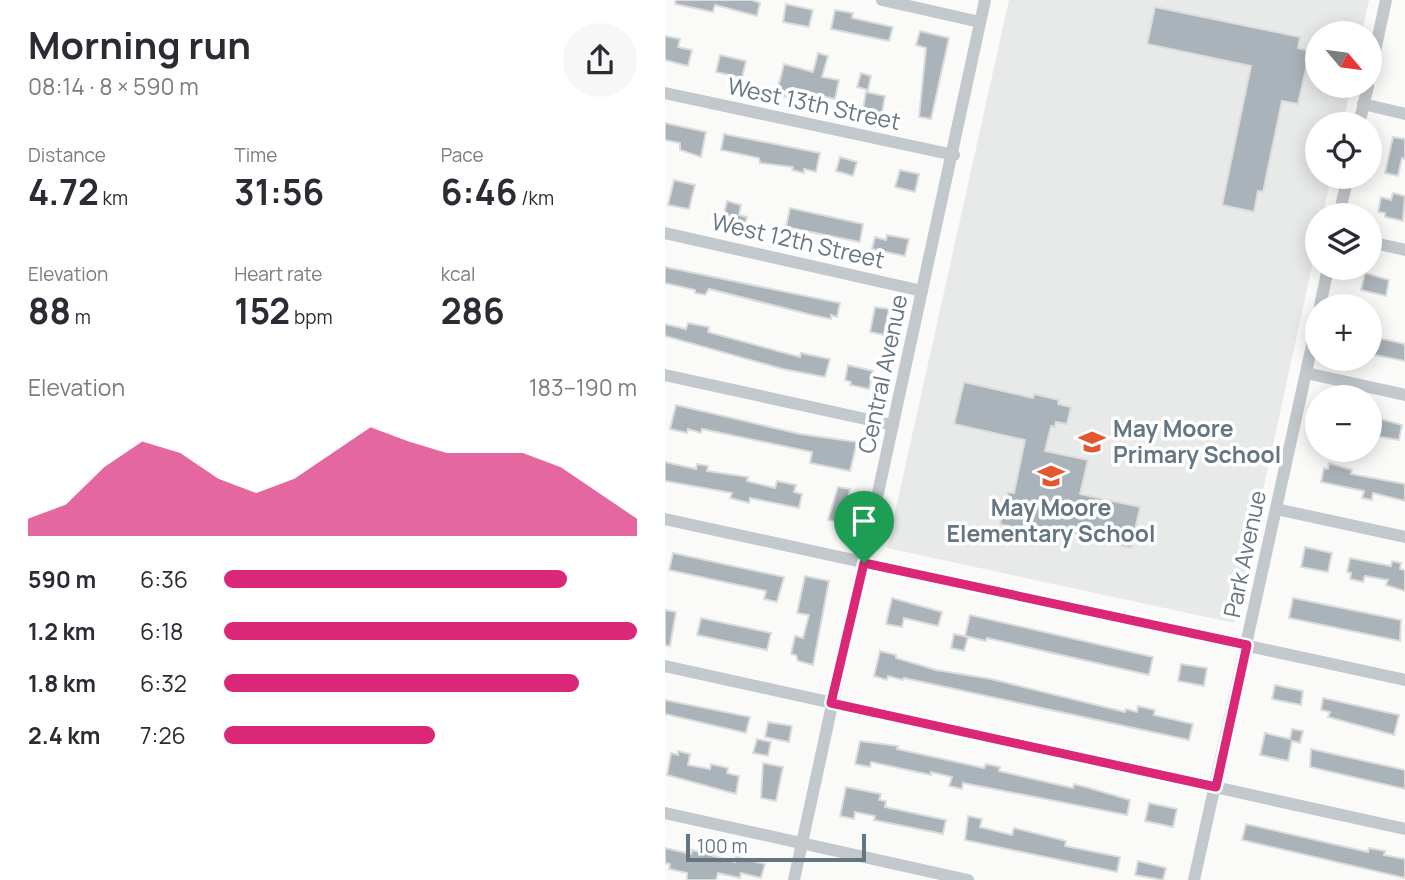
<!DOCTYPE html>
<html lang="en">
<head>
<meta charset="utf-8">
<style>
  :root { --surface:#fff; --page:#f7f7f7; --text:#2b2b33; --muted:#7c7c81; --accent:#db2777 }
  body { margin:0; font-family:Manrope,sans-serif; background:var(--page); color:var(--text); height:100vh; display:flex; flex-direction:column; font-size:26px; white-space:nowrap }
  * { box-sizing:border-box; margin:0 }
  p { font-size:23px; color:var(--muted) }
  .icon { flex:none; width:38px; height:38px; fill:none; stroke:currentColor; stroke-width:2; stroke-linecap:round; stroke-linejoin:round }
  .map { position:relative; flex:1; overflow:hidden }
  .drawer { display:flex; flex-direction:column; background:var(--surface); width:665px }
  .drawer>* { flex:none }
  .needle { width:46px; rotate:119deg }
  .buttons { position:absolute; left:640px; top:21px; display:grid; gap:14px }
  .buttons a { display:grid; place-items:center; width:77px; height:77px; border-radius:50%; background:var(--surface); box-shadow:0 4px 18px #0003; font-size:35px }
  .scale { position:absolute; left:21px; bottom:18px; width:180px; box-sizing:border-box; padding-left:7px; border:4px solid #657683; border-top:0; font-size:19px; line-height:24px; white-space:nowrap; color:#657683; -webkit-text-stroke:5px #fff; paint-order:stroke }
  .pin { position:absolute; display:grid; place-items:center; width:60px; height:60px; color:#fff; margin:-72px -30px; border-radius:50% 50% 50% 0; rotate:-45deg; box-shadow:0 0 7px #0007 }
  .pin .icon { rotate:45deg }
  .round { display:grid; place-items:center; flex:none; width:74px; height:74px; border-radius:37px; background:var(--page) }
  .headline { display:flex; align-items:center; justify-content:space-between; height:119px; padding:0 28px }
  h1 { font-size:38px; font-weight:700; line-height:52px }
  .figures { display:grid; grid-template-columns:repeat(3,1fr); gap:10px; height:119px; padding:7px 28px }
  .figures div { display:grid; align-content:center }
  .figures b { font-size:35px; font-weight:700 }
  .figures small { font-size:19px; font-weight:400 }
  .figures p { font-size:19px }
  .chart { height:196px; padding:14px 28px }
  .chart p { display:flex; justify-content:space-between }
  .chart svg { width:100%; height:126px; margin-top:7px; fill:var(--accent); opacity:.7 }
  ul { padding:0 28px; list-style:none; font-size:23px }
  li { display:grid; grid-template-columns:112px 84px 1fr; align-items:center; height:52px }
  li i { height:18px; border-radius:9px; background:var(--accent) }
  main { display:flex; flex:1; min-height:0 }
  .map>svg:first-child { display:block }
  .built { fill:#e8e9e9 }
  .building { fill:#aab3b9; stroke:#dcdcda; stroke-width:2 }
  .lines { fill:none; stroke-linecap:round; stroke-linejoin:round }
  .street { stroke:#c3c8cc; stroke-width:12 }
  .route-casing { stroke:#fff; stroke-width:14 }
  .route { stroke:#db2777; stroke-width:9 }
  .labels { text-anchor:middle; stroke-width:7; stroke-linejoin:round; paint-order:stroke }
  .street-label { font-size:23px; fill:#657683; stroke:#fff }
  .poi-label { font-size:23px; font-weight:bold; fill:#657683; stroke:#fff; text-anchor:start }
</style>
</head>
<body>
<main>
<section class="drawer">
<div class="headline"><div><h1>Morning run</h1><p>08:14 · 8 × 590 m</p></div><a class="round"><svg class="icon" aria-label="share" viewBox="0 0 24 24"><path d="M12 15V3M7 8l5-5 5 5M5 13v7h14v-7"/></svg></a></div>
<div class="figures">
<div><p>Distance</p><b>4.72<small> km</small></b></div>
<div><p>Time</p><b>31:56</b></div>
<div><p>Pace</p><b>6:46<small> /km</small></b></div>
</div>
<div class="figures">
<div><p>Elevation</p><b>88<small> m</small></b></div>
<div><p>Heart rate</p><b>152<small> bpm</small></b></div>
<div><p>kcal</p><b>286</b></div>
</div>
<div class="chart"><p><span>Elevation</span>183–190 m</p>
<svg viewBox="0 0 160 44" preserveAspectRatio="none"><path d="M0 44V38L10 33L20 20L30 11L40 15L50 24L60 29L70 24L80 15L90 6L100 11L110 15L120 15L130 15L140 20L150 29L160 38V44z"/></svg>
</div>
<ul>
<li><b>590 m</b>6:36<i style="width:83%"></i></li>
<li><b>1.2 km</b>6:18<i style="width:100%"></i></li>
<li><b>1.8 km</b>6:32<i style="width:86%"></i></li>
<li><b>2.4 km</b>7:26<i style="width:51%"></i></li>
</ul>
</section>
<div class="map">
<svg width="740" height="880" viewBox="0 0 740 880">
  <rect width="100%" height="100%" fill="#fafaf8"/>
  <polygon class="built" points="344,0 704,0 697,33 653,33 653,86 686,86 678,124 653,124 653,177 666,177 658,215 653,215 653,239 569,623 222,548"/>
  <g class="building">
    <polygon points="11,0 87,0 95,3 92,16 50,5 48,12 10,4"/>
    <polygon points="121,4 148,10 144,27 118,22"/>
    <polygon points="490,7 635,37 633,48 645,51 633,104 617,101 598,192 593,191 589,212 557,205 586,66 482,44"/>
    <polygon points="170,10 188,13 187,18 228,27 224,41 166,29"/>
    <polygon points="255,31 284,38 266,119 254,117 261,48 251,45"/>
    <polygon points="0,36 15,39 13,47 27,50 23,66 0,60"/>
    <polygon points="153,53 163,56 157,77 174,80 170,99 139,92 137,101 111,95 119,64 148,72"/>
    <polygon points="55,55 81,61 77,78 51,72"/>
    <polygon points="196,73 206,76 203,90 192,87"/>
    <polygon points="201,92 220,96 217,113 198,109"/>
    <polygon points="0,123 41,132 36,157 15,150 15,143 0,140"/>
    <polygon points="59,134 155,153 151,172 139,169 139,173 127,170 128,167 95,163 94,158 56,150"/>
    <polygon points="728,137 740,139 740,159 737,158 733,176 720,173"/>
    <polygon points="175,157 192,162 188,176 171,171"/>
    <polygon points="235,170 254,174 250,192 230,187"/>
    <polygon points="9,180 30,185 24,209 3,205"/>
    <polygon points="728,193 740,196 738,221 720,217 720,213 713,212 716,197 726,200"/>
    <polygon points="62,201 76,205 74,215 82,217 78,232 62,227 65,220 58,219"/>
    <polygon points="125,208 198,224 195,242 121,227"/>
    <polygon points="222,235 244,239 240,256 207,249 210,237 221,240"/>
    <polygon points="0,267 175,303 172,317 166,315 166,319 147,315 44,289 40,295 30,293 30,290 0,283"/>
    <polygon points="700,273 724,280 721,296 696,290"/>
    <polygon points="210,307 224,309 219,335 205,332"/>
    <polygon points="23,323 44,327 43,332 135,357 136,353 165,359 160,377 118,369 0,336 0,324 21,329"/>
    <polygon points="705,336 740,344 740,361 705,354"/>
    <polygon points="183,365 208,371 204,389 185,385 186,382 180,380"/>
    <polygon points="299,382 368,398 369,394 394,400 393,404 406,407 402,424 391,422 390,427 386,426 380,451 423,460 415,494 475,507 466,548 359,524 358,530 335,524 343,492 349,493 360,440 289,424"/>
    <polygon points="11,405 135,434 192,442 185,471 145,463 147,452 37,429 36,433 23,429 22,433 5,429"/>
    <polygon points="715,419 737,425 734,440 711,436"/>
    <polygon points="0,462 31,469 32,464 43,466 42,471 83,477 82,481 110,488 112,481 131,485 129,492 137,494 134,508 85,498 84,503 65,498 67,493 0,481"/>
    <polygon points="664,463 687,470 686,474 740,484 740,501 708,493 707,500 697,498 699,491 656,482 659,468 663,469"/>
    <polygon points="173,487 185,489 178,523 163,520"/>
    <polygon points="640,547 667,553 663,572 636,567"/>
    <polygon points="8,553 119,577 112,602 99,599 101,591 4,570"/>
    <polygon points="685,558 726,566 727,561 736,563 735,569 740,570 740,591 721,585 723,580 700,576 698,582 685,579 686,573 682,572"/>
    <polygon points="140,576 164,581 148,665 133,661 131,655 126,654 130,636 138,638 144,615 132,613"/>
    <polygon points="227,598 277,612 273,626 239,618 237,627 221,624"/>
    <polygon points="628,598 736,620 735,641 624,618"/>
    <polygon points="0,610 11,612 5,646 0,645"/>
    <polygon points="305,615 488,657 484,675 322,638 321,641 300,636"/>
    <polygon points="36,618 106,633 102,650 32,635"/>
    <polygon points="289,634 303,637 299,651 286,648"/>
    <polygon points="215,651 231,655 231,658 271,670 326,679 460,712 461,709 472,712 473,706 490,710 489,715 528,724 524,740 239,678 238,680 223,676 222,680 209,676"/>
    <polygon points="516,664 542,668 539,686 513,681"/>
    <polygon points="610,685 638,691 636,705 607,699"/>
    <polygon points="658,698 734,715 729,735 663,717 665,712 656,710"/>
    <polygon points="0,700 85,717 81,733 0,714"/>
    <polygon points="103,722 127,726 124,742 100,737"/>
    <polygon points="627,729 638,731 635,743 627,741 623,761 595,755 600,733 625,739"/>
    <polygon points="92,739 106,742 103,756 88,753"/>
    <polygon points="195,741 233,746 232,749 319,768 321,764 335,767 334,771 408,788 409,784 424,788 465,800 462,815 298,783 297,789 284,786 287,777 266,772 266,775 206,762 205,767 190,764"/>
    <polygon points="646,749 740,770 740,789 645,767"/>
    <polygon points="13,751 25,754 23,765 45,769 46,764 63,768 62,773 74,776 71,794 2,775 6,753 13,755"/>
    <polygon points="98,763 118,767 111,801 96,798"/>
    <polygon points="181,787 216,794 214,800 221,801 220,807 281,820 278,834 209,820 210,816 190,812 189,819 175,816"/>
    <polygon points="484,803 512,809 508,827 480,821"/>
    <polygon points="303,816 317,819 315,827 347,835 349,828 401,841 400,846 455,857 452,872 300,840"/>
    <polygon points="581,824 703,852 704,848 720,851 719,855 740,859 740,878 577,840"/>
    <polygon points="0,848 26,854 27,850 70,862 71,857 100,864 96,878 76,873 75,878 53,873 51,880 22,880 22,873 4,869 5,864 0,863"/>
    <polygon points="473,861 501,868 498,880 470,875"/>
  </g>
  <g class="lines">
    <g class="street">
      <polyline points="217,0 315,22"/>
      <polyline points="705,74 721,0"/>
      <polyline points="0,93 289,155"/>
      <polyline points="698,104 740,114"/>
      <polyline points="694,124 703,86"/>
      <polyline points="674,215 683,177"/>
      <polyline points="0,233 257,291"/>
      <polyline points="705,242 740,250"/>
      <polyline points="655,306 663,268"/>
      <polyline points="641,373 740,395"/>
      <polyline points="0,375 228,425"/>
      <polyline points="611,509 740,537"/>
      <polyline points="0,519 740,680"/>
      <polyline points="0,666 740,829"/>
      <polyline points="0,813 303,880"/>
      <polyline points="129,880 320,0"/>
      <polyline points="529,880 653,318"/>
    </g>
  </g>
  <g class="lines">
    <defs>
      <polygon id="route" points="199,563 582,645 551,787 166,703"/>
    </defs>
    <use href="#route" class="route-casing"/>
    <use href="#route" class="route"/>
  </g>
  <defs>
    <symbol id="school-bare" viewBox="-9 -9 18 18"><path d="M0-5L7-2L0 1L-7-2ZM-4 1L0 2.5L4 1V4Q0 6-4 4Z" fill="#e4572e" stroke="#fff" stroke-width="2.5" paint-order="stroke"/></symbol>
  </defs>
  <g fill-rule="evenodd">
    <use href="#school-bare" x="408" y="423" width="38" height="38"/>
    <use href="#school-bare" x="367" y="457" width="38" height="38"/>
  </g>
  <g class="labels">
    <g class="street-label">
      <text transform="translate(149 104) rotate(12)" y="8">West 13th Street</text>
      <text transform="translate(133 241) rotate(13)" y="8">West 12th Street</text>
      <text transform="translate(218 374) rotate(-78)" y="8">Central Avenue</text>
      <text transform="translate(580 554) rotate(-78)" y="8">Park Avenue</text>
    </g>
    <g class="poi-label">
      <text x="448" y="437">May Moore<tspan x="448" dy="26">Primary School</tspan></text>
      <text x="386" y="516" text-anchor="middle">May Moore<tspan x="386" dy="26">Elementary School</tspan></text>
    </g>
  </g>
</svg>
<div class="buttons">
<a><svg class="needle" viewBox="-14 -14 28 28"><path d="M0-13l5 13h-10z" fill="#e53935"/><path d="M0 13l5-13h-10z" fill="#7c7c81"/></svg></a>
<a><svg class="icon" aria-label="locate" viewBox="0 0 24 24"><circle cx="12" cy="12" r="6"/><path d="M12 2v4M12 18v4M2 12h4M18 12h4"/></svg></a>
<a><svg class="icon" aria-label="layers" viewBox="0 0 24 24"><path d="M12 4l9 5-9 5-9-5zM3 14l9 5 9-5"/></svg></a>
<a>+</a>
<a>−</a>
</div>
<div class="scale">100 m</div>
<div class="pin" style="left:199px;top:563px;background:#1e9e55"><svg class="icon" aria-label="arrive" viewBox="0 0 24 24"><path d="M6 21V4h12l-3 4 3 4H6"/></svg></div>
</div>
</main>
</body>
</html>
